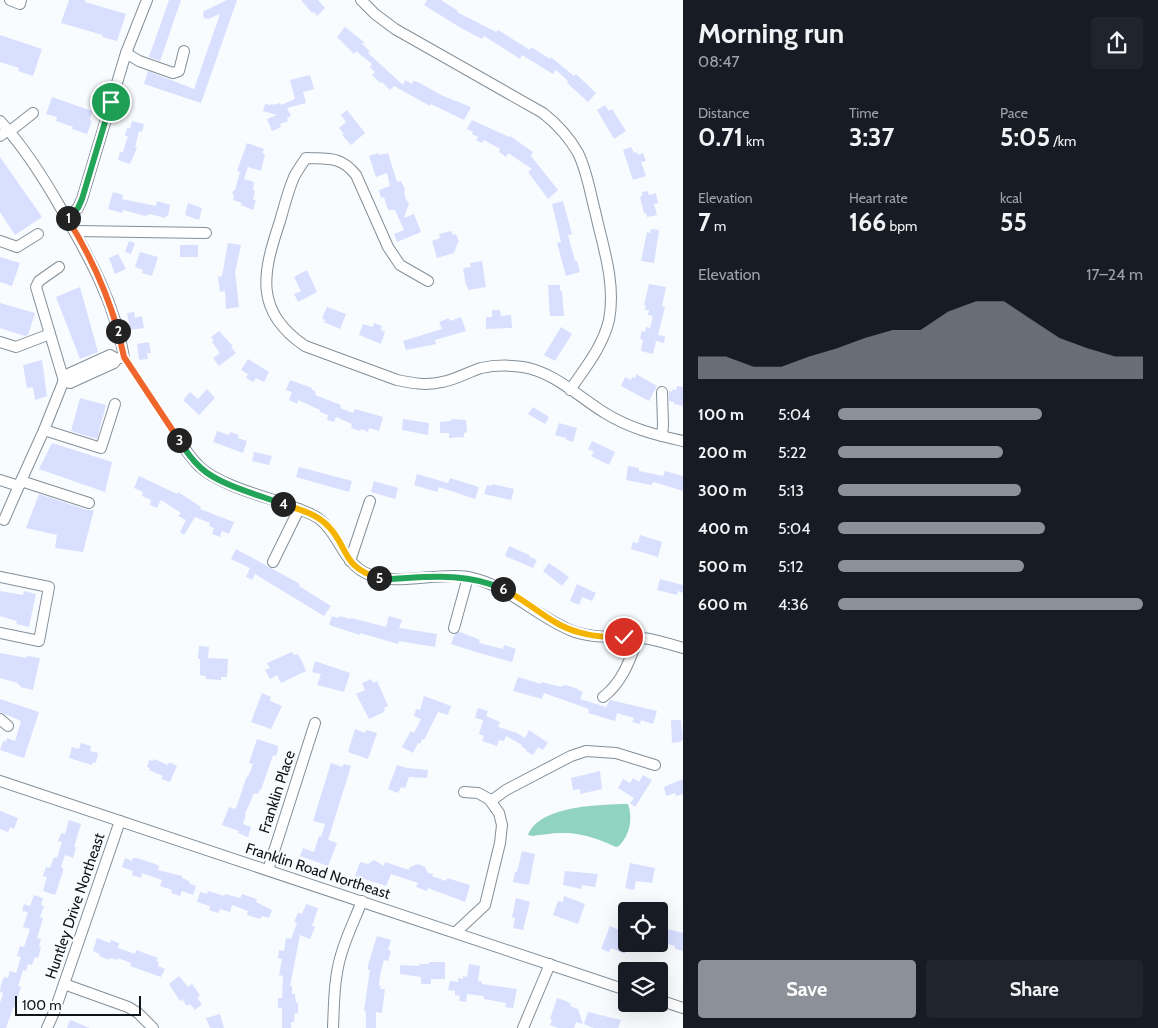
<!DOCTYPE html>
<html lang="en">
<head>
<meta charset="utf-8">
<style>
  :root { --surface:#171b24; --page:#20242c; --text:#f1f3f6; --muted:#9ea1a6; --accent:#8c9099 }
  body { margin:0; font-family:Cabin,sans-serif; background:var(--page); color:var(--text); height:100vh; display:flex; flex-direction:column; font-size:19px; white-space:nowrap }
  * { box-sizing:border-box; margin:0 }
  p { font-size:16px; color:var(--muted) }
  .icon { flex:none; width:28px; height:28px; fill:none; stroke:currentColor; stroke-width:2; stroke-linecap:round; stroke-linejoin:round }
  .map { position:relative; flex:1; overflow:hidden }
  .details { display:flex; flex-direction:column; background:var(--surface); width:475px }
  .details>* { flex:none }
  .fabs { position:absolute; left:618px; top:902px; display:grid; gap:10px }
  .fabs a { display:grid; place-items:center; width:50px; height:50px; border-radius:5px; background:var(--surface); box-shadow:0 5px 20px #0002; font-size:25px }
  .scale { position:absolute; left:15px; bottom:12px; width:126px; box-sizing:border-box; padding-left:5px; border:2px solid #101519; border-top:0; font-size:14px; line-height:18px; white-space:nowrap; color:#101519; -webkit-text-stroke:4px #f9fcfe; paint-order:stroke }
  .pin { position:absolute; display:grid; place-items:center; width:42px; height:42px; color:#fff; margin:-21px; border:2px solid #fff; border-radius:50%; box-shadow:0 1px 5px #0007 }
  .km { position:absolute; width:25px; height:25px; margin:-12px; border-radius:50%; background:#222; color:#fff; font-size:14px; line-height:25px; text-align:center }
  .round { display:grid; place-items:center; flex:none; width:52px; height:52px; border-radius:5px; background:var(--page) }
  .headline { display:flex; align-items:center; justify-content:space-between; height:85px; padding:0 15px }
  h1 { font-size:28px; font-weight:700; line-height:38px }
  .stats { display:grid; grid-template-columns:repeat(3,1fr); gap:8px; height:85px; padding:5px 15px }
  .stats div { display:grid; align-content:center }
  .stats b { font-size:25px; font-weight:700 }
  .stats small { font-size:14px; font-weight:400 }
  .stats p { font-size:14px }
  .chart { height:140px; padding:10px 15px }
  .chart p { display:flex; justify-content:space-between }
  .chart svg { width:100%; height:90px; margin-top:5px; fill:var(--accent); opacity:.7 }
  .action { display:flex; gap:10px; margin-top:auto; padding:10px 15px }
  .action a { flex:1; height:58px; border-radius:5px; background:var(--accent); color:#fff; font-size:20px; font-weight:700; line-height:58px; text-align:center }
  .action a+a { background:var(--page); color:var(--text) }
  ul { padding:0 15px; list-style:none; font-size:16px }
  li { display:grid; grid-template-columns:80px 60px 1fr; align-items:center; height:38px }
  li i { height:12px; border-radius:6px; background:var(--accent) }
  main { display:flex; flex:1; min-height:0 }
  .map>svg:first-child { display:block }
  .water { fill:#90d3c0 }
  .building { fill:#d8dfff }
  .lines { fill:none; stroke-linecap:round; stroke-linejoin:round }
  .minor-casing { stroke:#828f99; stroke-width:12 }
  .path { stroke:#7d8184; stroke-width:1; stroke-dasharray:4 4; stroke-linecap:butt }
  .minor { stroke:#fff; stroke-width:10 }
  .split-1-casing { stroke:#fff; stroke-width:10 }
  .split-2-casing { stroke:#fff; stroke-width:10 }
  .split-3-casing { stroke:#fff; stroke-width:10 }
  .split-4-casing { stroke:#fff; stroke-width:10 }
  .split-5-casing { stroke:#fff; stroke-width:10 }
  .split-6-casing { stroke:#fff; stroke-width:10 }
  .split-7-casing { stroke:#fff; stroke-width:10 }
  .split-1 { stroke:#22a559; stroke-width:6 }
  .split-2 { stroke:#f0652b; stroke-width:6 }
  .split-3 { stroke:#f0652b; stroke-width:6 }
  .split-4 { stroke:#22a559; stroke-width:6 }
  .split-5 { stroke:#f5b400; stroke-width:6 }
  .split-6 { stroke:#22a559; stroke-width:6 }
  .split-7 { stroke:#f5b400; stroke-width:6 }
  .labels { text-anchor:middle; stroke-width:4; stroke-linejoin:round; paint-order:stroke }
  .street-label { font-size:15px; fill:#101519; stroke:#f9fcfe }
</style>
</head>
<body>
<main>
<div class="map">
<svg width="683" height="1028" viewBox="0 0 683 1028">
  <rect width="100%" height="100%" fill="#f9fcfe"/>
  <path class="water" d="M623,804H628C633,818 630,835 619,846L616,847C599,839 580,832 561,833C551,833 542,835 532,836L528,835C539,806 597,805 623,804Z"/>
  <g class="building">
    <polygon points="69,0 85,0 85,2 126,14 117,41 102,37 103,35 61,23"/>
    <polygon points="169,0 181,0 160,61 149,57"/>
    <polygon points="227,0 237,0 201,103 144,84 148,71 194,89 220,14 208,19 204,18 203,15 204,11"/>
    <polygon points="301,0 318,0 325,8 317,16 314,12 312,13"/>
    <polygon points="427,0 441,0 458,11 457,12 496,32 498,30 530,50 531,47 550,59 551,57 574,76 576,74 596,93 588,102 567,83 568,81 556,70 553,74 522,55 520,59 484,36 482,39 461,28 424,5"/>
    <polygon points="345,27 364,42 362,44 370,51 368,53 403,85 405,80 412,84 413,81 418,82 441,95 471,107 464,120 431,104 430,106 394,86 390,90 382,82 380,83 372,75 375,72 370,67 372,64 356,51 354,54 337,37"/>
    <polygon points="0,35 42,49 33,76 18,71 19,68 0,62"/>
    <polygon points="310,75 314,89 303,92 306,103 287,108 291,116 287,118 288,121 280,124 281,127 272,131 267,119 277,115 263,111 265,104 269,105 273,104 274,105 280,103 281,105 295,99 290,80"/>
    <polygon points="52,97 92,111 90,120 92,121 87,134 72,129 73,127 59,122 56,121 57,117 46,114"/>
    <polygon points="605,105 609,111 612,109 626,131 614,139 597,110"/>
    <polygon points="347,110 365,133 351,145 342,135 344,134 339,128 346,122 341,115"/>
    <polygon points="472,120 509,137 510,136 533,152 531,156 558,190 548,199 528,172 532,169 508,153 506,157 499,152 500,149 484,140 482,143 476,140 478,137 472,134 473,132 467,129"/>
    <polygon points="132,121 144,124 142,132 139,131 135,147 137,148 130,164 118,160 120,152 123,152 128,136 125,136 127,128 130,128"/>
    <polygon points="247,143 264,149 262,153 265,154 261,171 248,167 244,179 254,182 253,190 255,191 253,200 256,200 253,210 241,205 242,203 233,200 234,196 232,192 235,190 240,172 237,171"/>
    <polygon points="631,147 634,153 637,152 638,155 643,153 646,161 641,162 646,176 633,180 623,150"/>
    <polygon points="378,153 379,155 388,153 397,182 401,181 405,189 404,192 406,200 409,203 404,218 414,214 421,232 397,242 394,234 404,230 395,210 388,210 384,197 381,198 379,190 390,186 387,173 376,177 369,156"/>
    <polygon points="0,157 42,217 15,235 0,212"/>
    <polygon points="648,191 649,195 656,193 658,203 654,204 657,215 647,217 646,213 644,213 640,197 642,196 642,192"/>
    <polygon points="113,192 123,195 122,199 156,206 157,201 170,205 168,216 166,216 165,218 150,214 145,216 123,210 122,213 108,209"/>
    <polygon points="563,201 572,234 568,235 575,261 577,261 580,272 566,276 557,243 561,242 552,204"/>
    <polygon points="188,203 202,208 199,220 185,215"/>
    <polygon points="651,229 659,230 654,263 641,261 647,232 650,233"/>
    <polygon points="452,231 452,235 456,234 459,242 457,243 457,245 454,253 437,258 432,241 440,238 439,234"/>
    <polygon points="129,241 135,243 131,254 125,252"/>
    <polygon points="228,243 241,245 235,272 239,307 226,309 225,291 220,292 218,277 222,276"/>
    <rect x="180" y="245" width="18" height="12"/>
    <polygon points="140,252 158,257 152,276 142,273 143,270 135,267"/>
    <polygon points="118,254 126,269 115,274 109,258"/>
    <polygon points="0,257 20,263 12,286 0,282"/>
    <polygon points="482,261 486,287 468,290 467,285 466,286 463,268 471,267 470,263"/>
    <polygon points="307,270 317,292 298,302 294,294 301,291 294,277"/>
    <polygon points="649,284 666,287 662,306 665,307 658,335 665,336 664,343 656,341 653,354 641,351 643,340 640,339 642,331 645,332 646,327 650,328 653,316 648,315 649,310 645,310 646,305 644,305"/>
    <polygon points="548,285 560,285 560,291 562,291 564,316 550,316"/>
    <polygon points="80,287 98,352 80,359 56,297"/>
    <polygon points="0,303 35,313 28,335 25,336 0,328"/>
    <polygon points="327,307 346,314 340,329 324,322 325,320 322,318"/>
    <polygon points="492,310 500,310 501,316 511,315 512,328 486,329 486,317 492,317"/>
    <polygon points="134,312 135,318 142,316 144,328 130,330 127,313"/>
    <polygon points="461,317 466,331 435,340 436,344 406,350 403,341 442,329 439,322 449,318 450,321"/>
    <polygon points="374,323 382,326 381,330 385,332 381,344 359,335 363,324 373,327"/>
    <polygon points="561,327 572,334 555,361 544,355"/>
    <polygon points="219,331 233,346 231,347 236,353 219,366 213,358 220,353 212,342 214,341 211,337"/>
    <polygon points="149,342 151,353 147,353 148,359 139,360 137,344"/>
    <polygon points="248,359 269,372 264,382 256,378 253,382 246,378 248,374 241,370"/>
    <polygon points="42,360 47,396 35,400 33,387 27,388 23,365"/>
    <polygon points="636,374 657,386 649,401 621,386 625,377 631,380 632,377 635,378"/>
    <polygon points="290,380 312,388 311,389 316,392 315,395 341,405 340,408 353,413 355,409 383,417 379,431 369,428 368,432 361,429 360,431 351,428 352,424 336,417 334,422 327,420 328,415 320,412 320,410 298,400 297,404 289,400 292,392 286,390"/>
    <polygon points="677,386 683,387 683,406 674,404 674,402 669,401 669,391 672,392 673,389 676,390"/>
    <polygon points="207,389 215,398 199,415 183,400 190,392 198,399"/>
    <polygon points="80,398 106,405 97,439 71,431"/>
    <polygon points="533,407 549,417 545,424 528,414"/>
    <polygon points="403,419 429,423 428,435 402,430"/>
    <polygon points="451,419 466,420 467,432 464,433 464,437 449,438 449,433 440,433 440,422 451,421"/>
    <polygon points="559,423 577,428 573,442 566,440 566,438 555,435"/>
    <polygon points="217,431 229,435 230,432 239,435 238,438 247,441 243,453 213,442"/>
    <polygon points="592,441 615,452 609,465 591,456 594,452 588,449"/>
    <polygon points="52,443 112,462 105,492 39,469"/>
    <polygon points="254,452 272,456 269,465 252,461"/>
    <polygon points="628,466 639,468 639,471 663,476 665,471 683,476 683,491 654,482 651,485 626,480"/>
    <polygon points="299,467 352,481 349,492 296,477"/>
    <polygon points="417,474 448,483 450,478 479,487 475,499 439,487 437,492 414,485"/>
    <polygon points="139,476 177,494 178,492 201,507 200,509 234,522 229,534 222,531 220,537 212,534 214,528 209,526 210,523 195,517 184,535 180,532 186,520 178,516 181,513 161,500 157,508 150,505 151,500 142,496 143,492 134,488"/>
    <polygon points="374,481 398,488 395,499 371,492"/>
    <polygon points="492,484 514,489 511,500 484,494 487,485 492,486"/>
    <polygon points="39,494 87,510 94,510 83,552 55,548 57,535 26,528"/>
    <polygon points="640,535 662,542 658,557 631,549 633,542 638,543"/>
    <polygon points="509,546 529,555 530,557 537,560 533,568 505,556"/>
    <polygon points="236,549 300,584 299,586 331,606 324,616 255,574 252,580 246,577 250,568 231,559"/>
    <polygon points="549,563 569,577 562,586 543,571"/>
    <polygon points="660,579 683,585 683,593 678,591 677,595 657,590"/>
    <polygon points="577,584 596,593 592,601 582,597 579,605 570,601"/>
    <polygon points="0,591 23,595 24,591 36,594 29,627 16,624 17,621 0,616"/>
    <polygon points="332,616 338,618 340,616 350,619 351,618 386,627 389,616 402,620 399,628 437,634 435,647 399,641 398,644 360,633 360,635 329,625"/>
    <polygon points="460,632 480,640 479,643 503,649 504,645 516,649 512,662 476,652 451,644 454,635"/>
    <polygon points="199,646 209,647 208,658 228,659 227,677 221,677 221,680 206,679 206,676 200,675 200,659 198,659"/>
    <polygon points="292,652 294,655 297,654 301,659 306,671 281,683 277,675 270,679 265,670 270,668 267,663"/>
    <polygon points="0,653 26,658 27,656 40,658 33,690 20,687 20,685 18,685 18,683 0,678"/>
    <polygon points="315,661 350,673 344,692 317,685 321,674 312,672"/>
    <polygon points="518,677 541,684 541,682 562,687 563,685 566,686 566,685 578,689 578,690 583,692 580,699 606,707 610,700 657,711 653,724 641,720 640,724 632,722 634,718 617,713 615,721 588,713 589,709 544,693 542,699 513,691"/>
    <polygon points="371,679 373,683 377,681 388,706 384,708 385,710 382,713 369,719 356,694 365,690 362,683"/>
    <polygon points="262,693 271,697 270,701 282,706 271,729 251,722"/>
    <polygon points="424,696 451,706 448,715 438,712 424,740 422,739 420,744 418,743 413,753 402,747 411,731 414,733 421,719 414,716 416,709 420,710"/>
    <polygon points="0,699 39,712 24,758 0,750 3,741 6,742 7,738 15,741 21,721 0,712"/>
    <polygon points="478,708 488,711 486,716 500,722 498,727 517,733 525,738 529,730 548,743 543,750 538,747 533,755 526,751 527,750 521,746 522,745 506,736 504,741 499,740 497,746 482,741 484,736 479,734 483,720 475,718"/>
    <polygon points="671,720 681,720 683,740 681,740 681,742 672,743"/>
    <polygon points="355,729 365,733 367,730 377,733 368,759 348,752"/>
    <polygon points="257,739 278,746 278,749 276,756 273,755 261,790 260,789 258,794 254,793 245,814 246,815 243,824 251,827 248,837 238,833 239,831 222,825 229,807 235,809 236,808 247,776 248,777 253,764 249,763"/>
    <polygon points="81,743 91,746 90,751 98,753 96,763 93,762 92,765 69,758 72,747 79,749"/>
    <polygon points="154,759 168,765 169,762 177,766 170,782 161,779 163,776 149,770 150,768 147,767 149,760 153,761"/>
    <polygon points="331,763 342,767 344,764 351,766 328,840 337,843 328,866 300,856 303,848 314,852 319,836 321,837 325,824 313,821"/>
    <polygon points="397,765 407,768 428,770 427,778 409,777 405,788 401,787 398,793 388,789"/>
    <polygon points="600,771 602,789 580,794 580,789 573,790 571,778"/>
    <polygon points="643,775 652,780 635,807 630,803 634,798 618,788 623,779 630,783 633,778 639,782"/>
    <polygon points="683,779 683,794 676,796 675,793 666,796 664,787"/>
    <polygon points="0,811 18,818 14,829 10,827 8,832 0,829"/>
    <polygon points="69,820 81,824 74,847 76,847 73,858 65,855 61,867 63,868 63,872 55,895 43,891 47,877 43,876 46,867 50,868 54,857 57,858 62,842 58,841 61,833 65,834"/>
    <polygon points="522,851 535,854 529,885 513,882 515,872 517,872"/>
    <polygon points="125,858 132,861 133,858 137,858 155,864 159,866 158,870 182,876 182,878 189,881 189,883 196,886 193,895 182,891 180,896 171,893 172,890 160,886 162,880 142,873 141,878 132,875 133,871 122,867"/>
    <polygon points="374,860 384,866 385,862 409,870 410,867 418,864 425,867 428,873 433,874 432,876 446,881 447,878 470,885 465,902 428,888 427,891 416,887 418,883 391,874 386,886 355,876 360,862 368,864"/>
    <polygon points="630,863 655,868 652,883 636,881 634,890 625,888"/>
    <polygon points="565,871 598,874 595,887 582,885 581,889 563,885"/>
    <polygon points="208,891 224,896 225,894 240,898 242,894 257,899 256,902 272,910 269,918 262,916 260,919 247,915 248,911 232,905 230,912 220,909 218,913 209,910 210,906 197,902 200,892 207,894"/>
    <polygon points="34,895 43,898 41,905 44,906 40,917 43,918 37,938 41,939 39,947 41,948 38,958 35,957 32,965 28,964 26,971 23,970 18,986 21,987 14,1008 13,1008 6,1028 0,1028 0,1003 3,993 0,992 1,985 4,977 8,978 10,971 16,973 21,957 17,956 20,946 24,947 30,929 23,927 28,912 22,911 24,904 30,906"/>
    <polygon points="564,896 585,904 578,924 553,915 558,901 563,902"/>
    <polygon points="516,898 530,902 523,930 513,928 515,918 512,917"/>
    <polygon points="306,904 318,908 312,926 315,927 310,939 300,935 290,986 292,986 292,994 295,994 296,1003 298,1003 298,1013 295,1013 294,1022 291,1022 291,1028 282,1028 282,1008 278,1008 278,998 282,998 283,976 279,975 282,959 278,958 279,950 284,951 286,938 291,939 297,923 294,922 298,913 302,914"/>
    <polygon points="610,926 626,933 626,944 629,944 625,954 611,948 609,952 601,949"/>
    <polygon points="659,927 683,933 683,951 675,949 675,946 659,942"/>
    <polygon points="377,936 391,940 388,950 391,951 388,961 384,960 380,975 379,986 381,986 380,989 385,989 382,1013 376,1012 376,1028 366,1028 366,1011 364,1011 370,970 368,970 368,965"/>
    <polygon points="97,938 110,943 111,940 119,943 118,948 135,954 136,950 158,958 156,961 159,962 158,966 165,969 161,977 130,966 131,963 118,958 118,960 109,958 109,960 99,956 100,954 93,951"/>
    <polygon points="429,962 445,962 445,979 431,979 431,984 421,984 421,977 400,974 400,965 419,966 419,964 429,964"/>
    <polygon points="469,964 480,966 478,981 482,982 482,984 517,989 513,1008 505,1007 506,1003 484,999 484,996 467,994 466,1002 459,1001 460,996 455,995 455,991 448,990 450,981 458,982 458,978 463,979 463,976 467,977"/>
    <polygon points="179,976 188,987 192,984 200,995 197,998 202,1004 195,1010 190,1004 187,1006 182,999 180,1001 169,984"/>
    <polygon points="557,998 566,1001 571,1004 570,1006 578,1009 583,1024 576,1022 574,1028 558,1028 550,1025 552,1020 550,1019"/>
    <polygon points="588,1012 621,1020 618,1028 594,1028 584,1024"/>
    <polygon points="220,1014 224,1028 210,1028 206,1018"/>
    <polygon points="70,1020 90,1028 67,1028"/>
  </g>
  <g class="lines">
    <defs>
      <g id="minor">
        <polyline points="10,0 20,4 21,0"/>
        <path d="M361,0L375,14L395,29L543,113C557,124 569,137 578,153C587,171 590,192 595,211C603,247 616,283 609,320C603,346 585,368 570,390"/>
        <polyline points="126,53 139,61 173,73 179,71 184,51"/>
        <path d="M0,121C25,148 45,180 63,212C90,258 115,304 124,357L117,359L114,363L70,383L64,381"/>
        <polyline points="10,131 33,113"/>
        <polyline points="0,136 8,130"/>
        <polyline points="67,218 78,208 82,199 126,53 147,0"/>
        <polyline points="75,231 206,233"/>
        <polyline points="0,241 17,247 38,234"/>
        <polyline points="59,267 39,281 36,287 64,381"/>
        <path d="M428,281L400,265L388,247L356,175C341,156 329,159 306,158C302,164 297,171 294,177C288,191 284,207 280,221C263,272 253,311 305,346L397,380C411,383 427,386 442,382C455,380 468,372 481,368C495,365 509,365 523,367C554,372 579,397 605,413C629,428 655,435 683,441"/>
        <polyline points="0,342 16,347 50,334"/>
        <polyline points="662,392 663,425 662,436"/>
        <polyline points="115,404 101,448 44,430 66,375 110,355 117,359"/>
        <polyline points="44,430 21,481 89,503"/>
        <path d="M175,434C183,446 190,458 200,467C218,484 259,495 283,503C294,508 307,511 318,518C340,534 343,565 370,575C398,586 438,572 468,577C509,585 537,618 575,632C597,639 620,636 643,638C657,640 670,644 683,648"/>
        <polyline points="0,480 19,486"/>
        <polyline points="4,520 21,481"/>
        <polyline points="350,561 370,501"/>
        <polyline points="273,562 299,509"/>
        <polyline points="0,577 49,587 39,641 0,633"/>
        <polyline points="454,628 468,577"/>
        <path d="M603,697C622,683 630,660 638,638"/>
        <polyline points="0,719 8,726"/>
        <polyline points="0,781 626,990"/>
        <polyline points="491,801 506,790 571,756 586,751 616,753 655,765"/>
        <polyline points="268,870 315,723"/>
        <polyline points="456,932 485,905 500,843 502,825 499,813 489,799 478,793 464,792"/>
        <polyline points="64,984 128,1007 138,1013 153,1028"/>
        <polyline points="659,1000 683,1008"/>
        <polyline points="47,1028 55,1010 120,821"/>
        <path d="M333,1028C334,1004 334,978 341,955C346,937 355,919 362,901"/>
        <polyline points="523,1028 550,964"/>
      </g>
    </defs>
    <use href="#minor" class="minor-casing"/>
    <polyline class="path" points="129,364 169,425"/>
    <use href="#minor" class="minor"/>
  </g>
  <g class="lines">
    <defs>
      <polyline id="split-1" points="68,218 78,208 82,199 111,102"/>
      <path id="split-2" d="M68,218H67C89,253 107,292 118,331"/>
      <polyline id="split-3" points="118,331 124,357 179,440"/>
      <path id="split-4" d="M179,440C185,450 192,460 201,468C219,485 259,495 283,504"/>
      <path id="split-5" d="M283,504C298,509 314,513 326,524C349,545 340,567 379,578"/>
      <path id="split-6" d="M379,578L389,579C428,577 466,572 503,589"/>
      <path id="split-7" d="M503,589C529,601 549,624 578,632C593,637 608,637 624,637"/>
    </defs>
    <use href="#split-1" class="split-1-casing"/>
    <use href="#split-2" class="split-2-casing"/>
    <use href="#split-3" class="split-3-casing"/>
    <use href="#split-4" class="split-4-casing"/>
    <use href="#split-5" class="split-5-casing"/>
    <use href="#split-6" class="split-6-casing"/>
    <use href="#split-7" class="split-7-casing"/>
    <use href="#split-1" class="split-1"/>
    <use href="#split-2" class="split-2"/>
    <use href="#split-3" class="split-3"/>
    <use href="#split-4" class="split-4"/>
    <use href="#split-5" class="split-5"/>
    <use href="#split-6" class="split-6"/>
    <use href="#split-7" class="split-7"/>
  </g>
  <g class="labels">
    <g class="street-label">
      <text transform="translate(277 792) rotate(-72)" y="5">Franklin Place</text>
      <text transform="translate(318 871) rotate(18)" y="5">Franklin Road Northeast</text>
      <text transform="translate(75 906) rotate(-71)" y="5">Huntley Drive Northeast</text>
    </g>
  </g>
</svg>
<div class="fabs">
<a><svg class="icon" aria-label="locate" viewBox="0 0 24 24"><circle cx="12" cy="12" r="6"/><path d="M12 2v4M12 18v4M2 12h4M18 12h4"/></svg></a>
<a><svg class="icon" aria-label="layers" viewBox="0 0 24 24"><path d="M12 4l9 5-9 5-9-5zM3 14l9 5 9-5"/></svg></a>
</div>
<div class="scale">100 m</div>
<div class="pin" style="left:111px;top:102px;background:#1e9e55"><svg class="icon" aria-label="arrive" viewBox="0 0 24 24"><path d="M6 21V4h12l-3 4 3 4H6"/></svg></div>
<div class="pin" style="left:624px;top:637px;background:#d93025"><svg class="icon" aria-label="check" viewBox="0 0 24 24"><path d="M5 12l5 5 9-10"/></svg></div>
<b class="km" style="left:68px;top:218px">1</b>
<b class="km" style="left:118px;top:331px">2</b>
<b class="km" style="left:179px;top:440px">3</b>
<b class="km" style="left:283px;top:504px">4</b>
<b class="km" style="left:379px;top:578px">5</b>
<b class="km" style="left:503px;top:589px">6</b>
</div>
<section class="details">
<div class="headline"><div><h1>Morning run</h1><p>08:47</p></div><a class="round"><svg class="icon" aria-label="share" viewBox="0 0 24 24"><path d="M12 15V3M7 8l5-5 5 5M5 13v7h14v-7"/></svg></a></div>
<div class="stats">
<div><p>Distance</p><b>0.71<small> km</small></b></div>
<div><p>Time</p><b>3:37</b></div>
<div><p>Pace</p><b>5:05<small> /km</small></b></div>
</div>
<div class="stats">
<div><p>Elevation</p><b>7<small> m</small></b></div>
<div><p>Heart rate</p><b>166<small> bpm</small></b></div>
<div><p>kcal</p><b>55</b></div>
</div>
<div class="chart"><p><span>Elevation</span>17–24 m</p>
<svg viewBox="0 0 160 44" preserveAspectRatio="none"><path d="M0 44V33L10 33L20 38L30 38L40 33L50 29L60 24L70 20L80 20L90 11L100 6L110 6L120 15L130 24L140 29L150 33L160 33V44z"/></svg>
</div>
<ul>
<li><b>100 m</b>5:04<i style="width:67%"></i></li>
<li><b>200 m</b>5:22<i style="width:54%"></i></li>
<li><b>300 m</b>5:13<i style="width:60%"></i></li>
<li><b>400 m</b>5:04<i style="width:68%"></i></li>
<li><b>500 m</b>5:12<i style="width:61%"></i></li>
<li><b>600 m</b>4:36<i style="width:100%"></i></li>
</ul>
<div class="action"><a>Save</a><a>Share</a></div>
</section>
</main>
</body>
</html>
